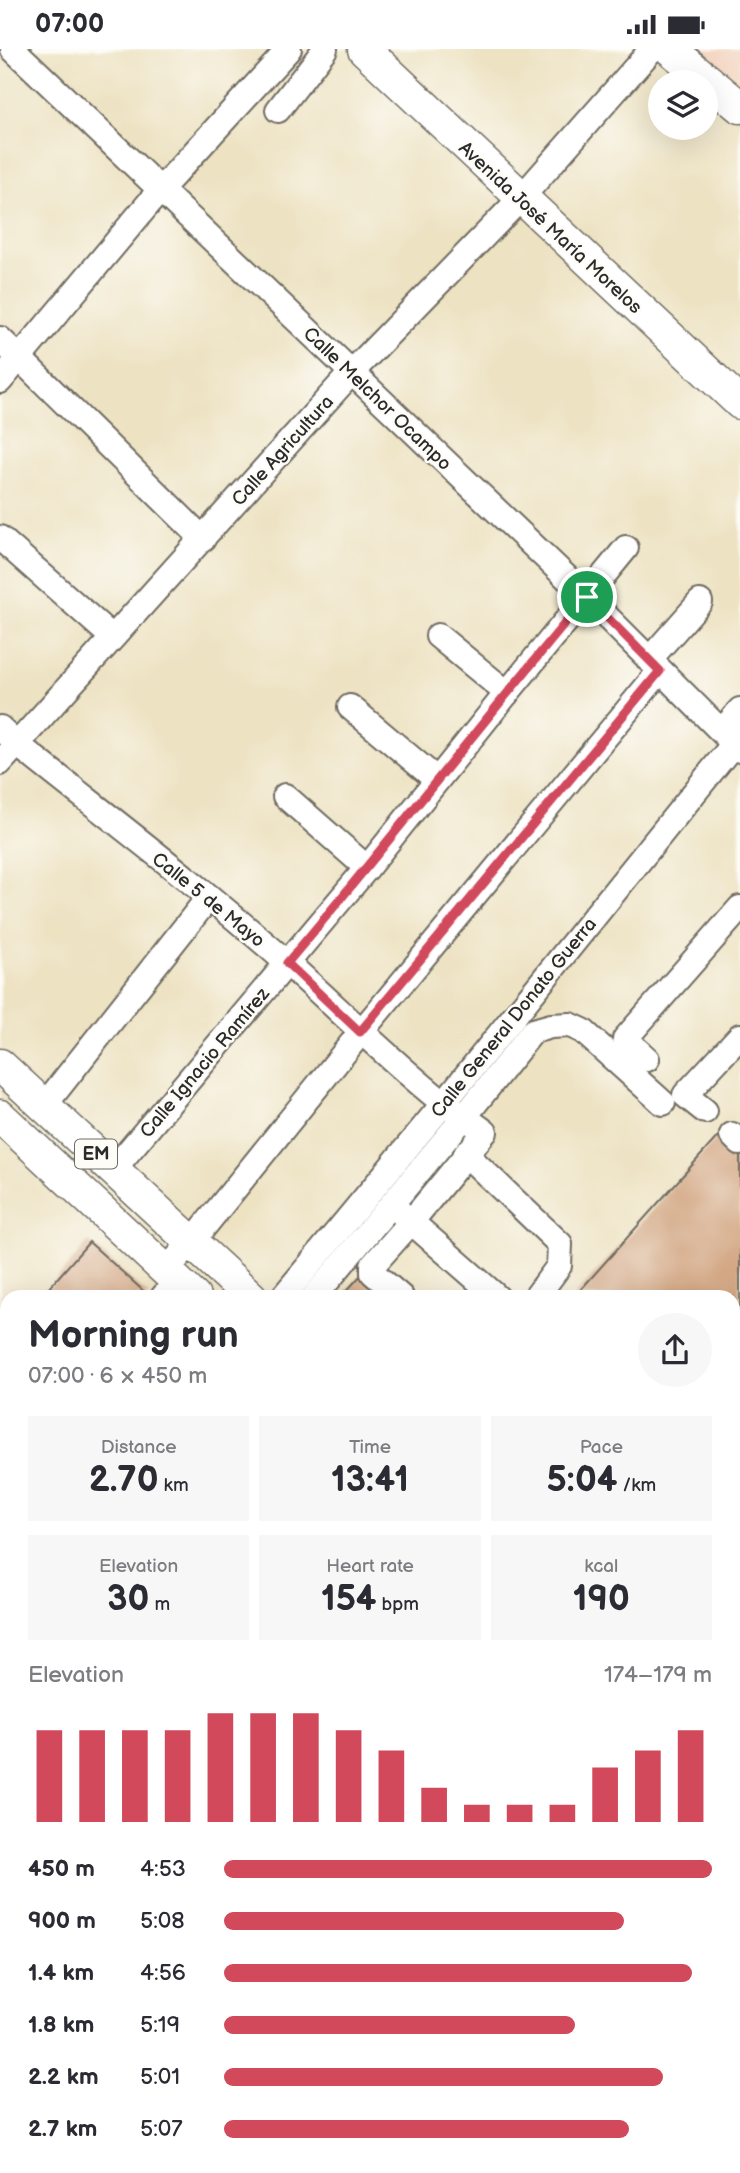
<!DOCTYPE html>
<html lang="en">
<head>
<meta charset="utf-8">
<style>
  :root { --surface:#fff; --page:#f7f7f7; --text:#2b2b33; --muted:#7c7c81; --accent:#d1495b }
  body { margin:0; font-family:"Balsamiq Sans",sans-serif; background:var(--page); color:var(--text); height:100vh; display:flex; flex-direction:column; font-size:26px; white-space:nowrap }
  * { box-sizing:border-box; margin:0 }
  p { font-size:23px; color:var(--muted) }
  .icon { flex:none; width:38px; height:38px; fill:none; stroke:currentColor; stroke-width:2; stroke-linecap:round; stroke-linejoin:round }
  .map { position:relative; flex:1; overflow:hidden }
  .sheet { position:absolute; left:0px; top:1241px; width:740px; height:884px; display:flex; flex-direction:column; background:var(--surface); border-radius:21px 21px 0 0; box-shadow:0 7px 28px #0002 }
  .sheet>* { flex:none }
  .controls { position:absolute; left:648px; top:21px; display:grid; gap:14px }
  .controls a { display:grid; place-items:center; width:70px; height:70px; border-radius:50%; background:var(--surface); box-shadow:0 7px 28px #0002; font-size:35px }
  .pin { position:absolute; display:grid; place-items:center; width:60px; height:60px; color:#fff; margin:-30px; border:4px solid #fff; border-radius:50%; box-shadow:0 2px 7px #0007 }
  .round { display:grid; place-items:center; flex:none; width:74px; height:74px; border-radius:37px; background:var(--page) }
  .overview { display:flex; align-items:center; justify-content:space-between; height:119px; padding:0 28px }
  h1 { font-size:38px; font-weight:600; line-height:52px }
  .metrics { display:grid; grid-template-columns:repeat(3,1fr); gap:10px; height:119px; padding:7px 28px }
  .metrics div { display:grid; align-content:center; border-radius:0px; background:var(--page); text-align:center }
  .metrics b { font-size:35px; font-weight:600 }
  .metrics small { font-size:19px; font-weight:400 }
  .metrics p { font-size:19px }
  .chart { height:196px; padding:14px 28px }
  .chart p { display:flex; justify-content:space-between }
  .chart svg { width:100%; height:126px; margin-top:7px; stroke:var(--accent); stroke-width:6 }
  ul { padding:0 28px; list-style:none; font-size:23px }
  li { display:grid; grid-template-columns:112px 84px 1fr; align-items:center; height:52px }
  li i { height:18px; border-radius:9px; background:var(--accent) }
  .status { display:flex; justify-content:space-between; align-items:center; height:49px; padding:0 35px; background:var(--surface); direction:ltr }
  .status svg { height:19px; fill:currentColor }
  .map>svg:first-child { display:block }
  .built { fill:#f3d4bf }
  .building { fill:#d3a784 }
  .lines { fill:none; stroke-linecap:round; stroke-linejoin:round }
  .minor-casing { stroke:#6f6b60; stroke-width:28 }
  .major-casing { stroke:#6f6b60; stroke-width:35 }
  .minor { stroke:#fff; stroke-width:24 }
  .major { stroke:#fff; stroke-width:32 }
  .route-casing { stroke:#fff; stroke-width:14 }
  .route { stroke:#d1495b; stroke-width:9 }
  .labels { text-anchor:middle; stroke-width:5; stroke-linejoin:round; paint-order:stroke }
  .shield { fill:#fdfcf7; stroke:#6a6a68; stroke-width:2 }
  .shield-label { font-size:18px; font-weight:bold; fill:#2b2b2b }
  .street-label { font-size:19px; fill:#2b2b2b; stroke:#fdfcf7 }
</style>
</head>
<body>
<div class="status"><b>07:00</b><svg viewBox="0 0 49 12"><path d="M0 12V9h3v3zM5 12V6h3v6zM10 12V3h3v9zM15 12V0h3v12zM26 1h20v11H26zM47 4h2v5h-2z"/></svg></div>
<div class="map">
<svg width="740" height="2124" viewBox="0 0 740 2124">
  <rect width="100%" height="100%" fill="#fdfcf7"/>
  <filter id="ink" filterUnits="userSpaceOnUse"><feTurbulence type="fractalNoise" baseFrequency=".0143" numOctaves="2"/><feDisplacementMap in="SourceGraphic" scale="14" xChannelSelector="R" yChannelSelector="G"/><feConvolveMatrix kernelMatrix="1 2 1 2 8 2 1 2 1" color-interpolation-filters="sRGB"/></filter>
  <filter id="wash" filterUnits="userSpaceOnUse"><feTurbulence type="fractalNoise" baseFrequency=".00686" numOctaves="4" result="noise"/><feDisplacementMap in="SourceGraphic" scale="28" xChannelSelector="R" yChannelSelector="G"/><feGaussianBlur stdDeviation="1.57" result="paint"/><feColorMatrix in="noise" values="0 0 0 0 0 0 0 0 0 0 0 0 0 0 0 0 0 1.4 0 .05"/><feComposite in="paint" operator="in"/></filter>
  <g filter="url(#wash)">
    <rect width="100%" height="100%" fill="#ede2c2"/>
    <polygon class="built" points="696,0 740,0 740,37"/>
    <g id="blocks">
      <g class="building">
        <polygon points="720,1085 740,1103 740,1427 733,1421 733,1248 574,1248"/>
        <polygon points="89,1193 148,1246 147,1248 41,1248"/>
        <polygon points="362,1225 388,1248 341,1248"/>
        <polygon points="733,1914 740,1920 740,2054 736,2058 733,2055"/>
        <polygon points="7,1951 7,2001 0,2009 0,1959"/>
        <polygon points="0,2056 7,2062 7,2118 302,2118 303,2124 0,2124"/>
        <polygon points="468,2118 547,2118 541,2124 462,2124"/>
      </g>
    </g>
  </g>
  <g filter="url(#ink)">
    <use href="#blocks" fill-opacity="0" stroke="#6f6b60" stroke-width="2"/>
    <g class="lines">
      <defs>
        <g id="minor">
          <polyline points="13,0 587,548 740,701"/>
          <polyline points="278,61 325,0"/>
          <polyline points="0,290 203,490"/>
          <polyline points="0,332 160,141 289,0"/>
          <polyline points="0,489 112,588"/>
          <polyline points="438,587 507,644"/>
          <polyline points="649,611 700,553"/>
          <polyline points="350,658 437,731"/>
          <path d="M0,679L17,695C107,767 200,837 286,913C338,959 387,1009 441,1052C455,1063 471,1072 485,1083L411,1173L373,1216V1224L401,1248"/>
          <polyline points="722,682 740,661"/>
          <polyline points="0,714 352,323 521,149 652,0"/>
          <polyline points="285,747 367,819"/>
          <polyline points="647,1010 625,990 740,859"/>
          <polyline points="44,1057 209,848"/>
          <polyline points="705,1062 685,1046 740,987"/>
          <polyline points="732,1086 740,1094"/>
          <polyline points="467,1103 474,1113 560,1195 559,1217 536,1248"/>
          <polyline points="113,1121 367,819 507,644 626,499"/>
          <polyline points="400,1163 497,1248"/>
          <polyline points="166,1221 191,1194 361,983 660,622"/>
          <polyline points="163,1248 177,1232"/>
          <polyline points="283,1248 444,1054 740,687"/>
          <polyline points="314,1248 465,1067 533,982 551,977 570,976 583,982 663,1054"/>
          <polyline points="0,1428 7,1420"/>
          <polyline points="0,1455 7,1447"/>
          <polyline points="4,1516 7,1518"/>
          <polyline points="0,1658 7,1650"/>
          <polyline points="733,1728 740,1734"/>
          <polyline points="733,1779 740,1771"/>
          <polyline points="0,1794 7,1800"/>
          <polyline points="733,1883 740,1890"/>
          <polyline points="0,2017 7,2009"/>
          <polyline points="733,2076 740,2074"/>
          <polyline points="306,2118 306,2124"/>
          <polyline points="427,2124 432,2118"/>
        </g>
        <g id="major">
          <polyline points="364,0 740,354"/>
          <polyline points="670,0 740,58"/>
          <polyline points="0,1016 251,1248"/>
          <polyline points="0,1067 194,1248"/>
          <polyline points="733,1693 740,1700"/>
          <polyline points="733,1748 740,1754"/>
          <polyline points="713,2124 730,2118"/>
        </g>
      </defs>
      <use href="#minor" class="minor-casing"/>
      <use href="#major" class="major-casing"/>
      <use href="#minor" class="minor"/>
      <use href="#major" class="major"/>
    </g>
  </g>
  <g class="lines" filter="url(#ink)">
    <defs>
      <path id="route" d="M587,548L660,622L360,983L287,914C389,794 485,669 587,548Z"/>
    </defs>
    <use href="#route" class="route-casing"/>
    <use href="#route" class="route"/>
  </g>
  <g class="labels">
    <rect class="shield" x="75" y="1090.5" width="42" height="29" rx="5"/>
    <g class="shield-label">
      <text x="96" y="1111">EM</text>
    </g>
    <g class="street-label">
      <text transform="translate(551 178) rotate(43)" y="7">Avenida José María Morelos</text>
      <text transform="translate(378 349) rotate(44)" y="7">Calle Melchor Ocampo</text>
      <text transform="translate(282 401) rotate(-48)" y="7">Calle Agricultura</text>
      <text transform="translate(209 850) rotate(39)" y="7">Calle 5 de Mayo</text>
      <text transform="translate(513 968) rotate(-51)" y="7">Calle General Donato Guerra</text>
      <text transform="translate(204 1013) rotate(-50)" y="7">Calle Ignacio Ramírez</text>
    </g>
  </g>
</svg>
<div class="controls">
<a><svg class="icon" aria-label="layers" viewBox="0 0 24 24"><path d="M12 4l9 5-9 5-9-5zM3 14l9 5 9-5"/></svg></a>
</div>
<div class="pin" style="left:587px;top:548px;background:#1e9e55"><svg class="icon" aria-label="arrive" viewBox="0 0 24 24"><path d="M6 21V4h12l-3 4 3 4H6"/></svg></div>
<section class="sheet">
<div class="overview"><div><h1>Morning run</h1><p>07:00 · 6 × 450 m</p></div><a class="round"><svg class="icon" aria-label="share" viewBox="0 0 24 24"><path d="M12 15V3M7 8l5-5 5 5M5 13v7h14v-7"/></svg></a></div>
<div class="metrics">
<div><p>Distance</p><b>2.70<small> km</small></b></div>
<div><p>Time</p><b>13:41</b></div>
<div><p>Pace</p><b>5:04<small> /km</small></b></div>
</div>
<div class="metrics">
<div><p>Elevation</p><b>30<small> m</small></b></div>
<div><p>Heart rate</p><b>154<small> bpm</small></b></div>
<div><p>kcal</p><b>190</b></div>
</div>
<div class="chart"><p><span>Elevation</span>174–179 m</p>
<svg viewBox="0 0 160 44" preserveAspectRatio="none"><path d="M5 44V12M15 44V12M25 44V12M35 44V12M45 44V6M55 44V6M65 44V6M75 44V12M85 44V19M95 44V32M105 44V38M115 44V38M125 44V38M135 44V25M145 44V19M155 44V12"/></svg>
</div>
<ul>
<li><b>450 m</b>4:53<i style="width:100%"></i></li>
<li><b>900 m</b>5:08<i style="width:82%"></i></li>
<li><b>1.4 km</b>4:56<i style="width:96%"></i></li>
<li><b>1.8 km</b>5:19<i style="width:72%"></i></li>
<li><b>2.2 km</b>5:01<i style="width:90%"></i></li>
<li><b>2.7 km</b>5:07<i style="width:83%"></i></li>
</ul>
</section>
</div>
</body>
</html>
